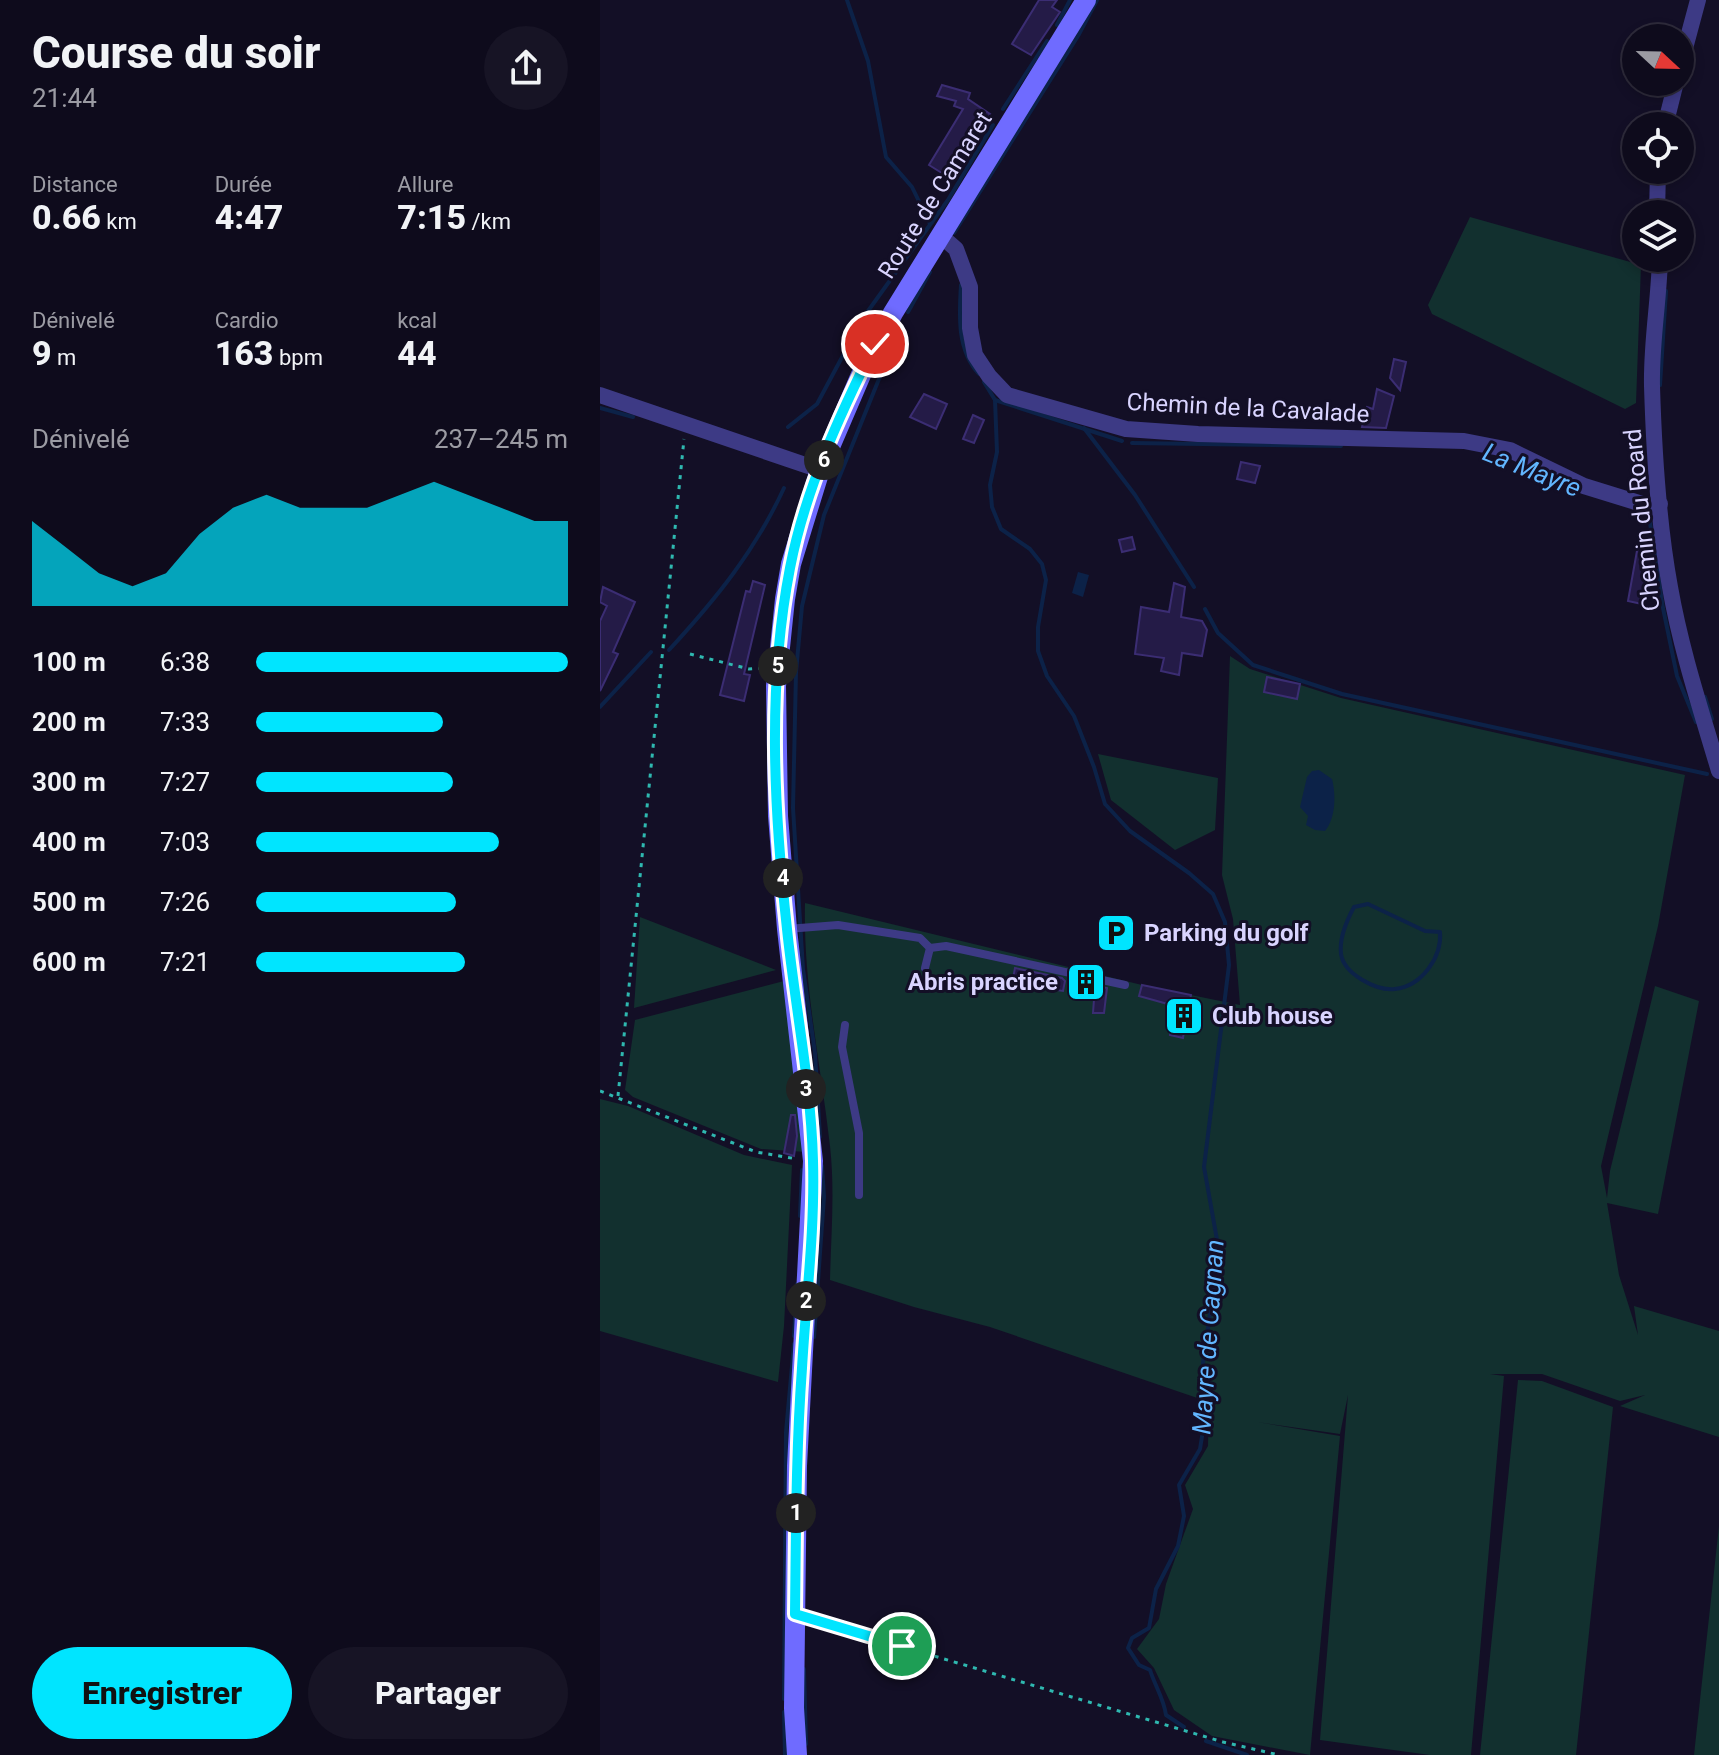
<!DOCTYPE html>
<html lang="fr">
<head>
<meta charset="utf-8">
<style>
  :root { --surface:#0e0b1c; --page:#171425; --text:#f1f3f6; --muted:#9b9ba3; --line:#2e2b3b; --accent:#00e5ff }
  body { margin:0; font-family:Roboto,sans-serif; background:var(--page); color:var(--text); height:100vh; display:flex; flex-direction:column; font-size:30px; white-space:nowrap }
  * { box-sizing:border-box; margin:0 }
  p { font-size:26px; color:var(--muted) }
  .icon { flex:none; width:44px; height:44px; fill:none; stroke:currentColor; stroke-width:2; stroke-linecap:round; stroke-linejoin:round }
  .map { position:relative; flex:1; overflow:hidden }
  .side { display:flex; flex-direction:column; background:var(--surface); width:600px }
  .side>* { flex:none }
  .needle { width:52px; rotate:112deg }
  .controls { position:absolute; left:1022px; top:24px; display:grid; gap:16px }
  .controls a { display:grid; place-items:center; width:72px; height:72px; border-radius:50%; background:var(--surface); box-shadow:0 4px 12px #0003,0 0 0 2px var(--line); font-size:40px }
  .pin { position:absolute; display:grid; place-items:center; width:68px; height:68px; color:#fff; margin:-34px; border:4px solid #fff; border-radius:50%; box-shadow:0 2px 8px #0007 }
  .km { position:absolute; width:40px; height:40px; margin:-20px; border-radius:50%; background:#222; color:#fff; font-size:22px; line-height:40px; text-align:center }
  .round { display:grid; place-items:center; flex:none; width:84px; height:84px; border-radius:42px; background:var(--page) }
  .headline { display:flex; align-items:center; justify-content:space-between; height:136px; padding:0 32px }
  h1 { font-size:44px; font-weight:800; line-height:60px }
  .stats { display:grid; grid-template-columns:repeat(3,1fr); gap:12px; height:136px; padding:8px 32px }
  .stats div { display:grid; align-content:center }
  .stats b { font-size:34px; font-weight:800 }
  .stats small { font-size:22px; font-weight:400 }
  .stats p { font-size:22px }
  .chart { height:224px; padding:16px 32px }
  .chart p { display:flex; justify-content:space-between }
  .chart svg { width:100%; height:144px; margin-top:8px; fill:var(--accent); opacity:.7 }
  .action { display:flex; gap:16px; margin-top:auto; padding:16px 32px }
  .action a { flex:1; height:92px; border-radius:48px; background:var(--accent); color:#111; font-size:32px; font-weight:800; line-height:92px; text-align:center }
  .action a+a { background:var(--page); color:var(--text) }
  ul { padding:0 32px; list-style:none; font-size:26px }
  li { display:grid; grid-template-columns:128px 96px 1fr; align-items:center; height:60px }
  li i { height:20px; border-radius:10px; background:var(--accent) }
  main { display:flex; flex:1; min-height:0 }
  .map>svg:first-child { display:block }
  .green { fill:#12302f }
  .water { fill:#0c2248 }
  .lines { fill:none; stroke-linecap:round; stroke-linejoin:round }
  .stream { stroke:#0c2248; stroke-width:4 }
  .building { fill:#241b47; stroke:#3b2d73; stroke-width:2 }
  .path { stroke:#2fb8b0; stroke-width:3; stroke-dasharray:4 6; stroke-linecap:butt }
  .lane { stroke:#3d3a85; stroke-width:8 }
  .street { stroke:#3d3a85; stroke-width:16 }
  .secondary { stroke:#6f6bff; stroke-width:20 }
  .route-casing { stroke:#fff; stroke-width:16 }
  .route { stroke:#00e5ff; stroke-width:10 }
  .labels { text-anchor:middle; stroke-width:6; stroke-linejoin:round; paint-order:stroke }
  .street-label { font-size:24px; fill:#d9d4ff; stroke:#130f26 }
  .poi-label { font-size:24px; font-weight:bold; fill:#d9d4ff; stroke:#130f26; text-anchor:start }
  .water-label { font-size:26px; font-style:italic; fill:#62b6ff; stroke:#130f26 }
</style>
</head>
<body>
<main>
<section class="side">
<div class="headline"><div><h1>Course du soir</h1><p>21:44</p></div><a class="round"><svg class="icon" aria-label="share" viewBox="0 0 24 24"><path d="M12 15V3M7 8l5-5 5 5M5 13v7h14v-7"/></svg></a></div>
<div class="stats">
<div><p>Distance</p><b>0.66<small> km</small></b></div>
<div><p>Durée</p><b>4:47</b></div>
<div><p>Allure</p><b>7:15<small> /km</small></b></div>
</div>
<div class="stats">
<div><p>Dénivelé</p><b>9<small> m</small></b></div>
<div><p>Cardio</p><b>163<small> bpm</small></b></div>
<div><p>kcal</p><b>44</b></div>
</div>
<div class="chart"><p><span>Dénivelé</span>237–245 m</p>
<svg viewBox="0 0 160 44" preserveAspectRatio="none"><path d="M0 44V18L10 26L20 34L30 38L40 34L50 22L60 14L70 10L80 14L90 14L100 14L110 10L120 6L130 10L140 14L150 18L160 18V44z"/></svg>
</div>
<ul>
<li><b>100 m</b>6:38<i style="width:100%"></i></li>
<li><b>200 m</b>7:33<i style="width:60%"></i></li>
<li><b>300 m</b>7:27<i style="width:63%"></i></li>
<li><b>400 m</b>7:03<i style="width:78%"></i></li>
<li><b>500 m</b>7:26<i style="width:64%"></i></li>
<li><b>600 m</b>7:21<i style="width:67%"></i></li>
</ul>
<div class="action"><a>Enregistrer</a><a>Partager</a></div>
</section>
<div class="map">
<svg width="1119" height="1755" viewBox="0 0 1119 1755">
  <rect width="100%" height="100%" fill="#130f26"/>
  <g class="green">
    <polygon points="870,217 1041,265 1036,403 1025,409 832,314 828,305"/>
    <path d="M630,656L650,669L741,698L1085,775L1058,926L1001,1166L1007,1198L1010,1171L1055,986L1099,1001L1058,1214L1007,1203L1019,1275L1038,1335L1034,1306L1119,1331V1437L1020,1406L1045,1395L1020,1401L942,1374H890L904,1376L871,1755H830L720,1740L748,1395L740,1434L657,1422L740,1436L710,1755L612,1736L574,1710L554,1668L537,1649L559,1619L566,1584L593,1509L585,1485L608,1446L609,1402L390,1327L314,1307L230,1280C231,1235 235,1191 230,1146C221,1065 203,985 205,903L542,985L640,1005L633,919L622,875Z"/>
    <polygon points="498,754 618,778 615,830 575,850 511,800"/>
    <polygon points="40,917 176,970 34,1008"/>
    <polygon points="184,981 206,1152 161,1149 33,1097 25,1090 35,1020"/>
    <polygon points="0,1099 28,1106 144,1155 192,1165 184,1326 178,1382 0,1331"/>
    <polygon points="918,1380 942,1381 1013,1407 976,1755 880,1755"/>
    <polygon points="1119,1526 1119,1755 1094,1755"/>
  </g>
  <g class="water">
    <polygon points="478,572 489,575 483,597 472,593"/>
    <path d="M719,770L732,779C736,794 736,818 725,831L715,830L706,825L708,816L700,807L707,777L712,771Z"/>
  </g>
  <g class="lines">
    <g class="stream">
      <polyline points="247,0 268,61 286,157 312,187 330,224"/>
      <polyline points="457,25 470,0"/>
      <polyline points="403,109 447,41"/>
      <polyline points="332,222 348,200 393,125"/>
      <polyline points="354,233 478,36 497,0"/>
      <path d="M361,285C359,316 357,350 379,374"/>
      <polyline points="308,312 330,272"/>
      <path d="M384,382L395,400L397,452L390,485L392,507L401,529L430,549L442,564L446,580L438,627V651L447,676L474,716L494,767L505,804L530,831L589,873L613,894L625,922L629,965L604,1167L619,1251L603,1363L606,1412L600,1449L579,1485L584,1516L578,1546L556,1589L549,1628L532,1638L528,1648L539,1665L550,1670C555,1686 564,1699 566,1715L584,1727"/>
      <polyline points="1060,385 1066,291"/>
      <polyline points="395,400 522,441"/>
      <polyline points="0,408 33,417"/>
      <polyline points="188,427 217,404 263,318 332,222"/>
      <polyline points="484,428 535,495 594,587"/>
      <polyline points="532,443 741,446"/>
      <polyline points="1040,510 1049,516 1063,608 1077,676 1096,722"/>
      <polyline points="605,609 618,633 653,665 742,694 1107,774"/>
      <path d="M69,650C116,599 155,551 184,488"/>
      <polyline points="1105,697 1112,719"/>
      <polyline points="0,707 51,652"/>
      <path d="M768,904L825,931L840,932C842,957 822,986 795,989C776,991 744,974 741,954C739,939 747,920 754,907Z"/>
      <polyline points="220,1137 215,1053 203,969 193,808 196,672 202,606 224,515 300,327"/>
      <polyline points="200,1216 202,1170"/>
      <polyline points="194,1336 197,1284"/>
      <polyline points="214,1337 224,1197 222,1166"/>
      <polyline points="204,1669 206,1744"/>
      <polyline points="184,1699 186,1432 194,1344"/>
      <polyline points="184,1712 185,1755"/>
      <polyline points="606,1741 647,1755"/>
    </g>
  </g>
  <g class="building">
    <polygon points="439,0 457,0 452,7 460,12 431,55 412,44"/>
    <polygon points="342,85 370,93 368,99 390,114 373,137 379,140 353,180 329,165 363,109 354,106 356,101 337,96"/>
    <polygon points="794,359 806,362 800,390 790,378"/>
    <polygon points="777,389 794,396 786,428 762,427 767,407 773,409"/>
    <polygon points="324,394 347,404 336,429 310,417"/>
    <polygon points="373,415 384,420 374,443 363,439"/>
    <polygon points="641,462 660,466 655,483 637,479"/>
    <polygon points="1040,534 1051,537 1055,573 1051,596 1044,595 1042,604 1028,601"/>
    <polygon points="532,537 535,549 522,552 519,540"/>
    <polygon points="153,581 165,585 144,674 150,675 144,701 120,695 146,591 150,592"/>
    <polygon points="574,583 585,587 581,617 602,621 607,630 602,656 582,653 579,675 561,671 564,658 535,654 541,607 569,612"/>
    <polygon points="3,587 35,602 13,652 18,654 0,691 0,621 7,606 0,602"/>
    <polygon points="667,677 700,684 697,699 664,692"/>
    <polygon points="415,968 462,978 465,981 463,991 412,984"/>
    <polygon points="542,985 591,995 587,1014 602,1018 598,1030 585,1026 583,1038 570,1035 575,1006 539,996"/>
    <polygon points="495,986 507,988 504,1013 493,1013"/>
    <polygon points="191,1115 195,1115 197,1136 194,1156 184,1153"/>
  </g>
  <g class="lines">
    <g class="path">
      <polyline points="90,654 149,669 162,668"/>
      <polyline points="0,1091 156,1152 197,1159"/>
      <polyline points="18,1096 84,439"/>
      <polyline points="210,1619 623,1742 679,1755"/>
    </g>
    <g class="lane">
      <polyline points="187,929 238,925 320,938 330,948 325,968"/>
      <polyline points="330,948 346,946 525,985"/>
      <polyline points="245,1025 242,1047 259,1133 259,1195"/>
    </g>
    <g class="street">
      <polyline points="1080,67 1098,0"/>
      <polyline points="1065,126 1076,82"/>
      <polyline points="1057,214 1058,170"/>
      <polyline points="340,235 356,249 370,287 370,328 375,355 389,376 407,395 526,429 598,434 864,441 910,450 984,486 1042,504 1060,504"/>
      <path d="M1060,258C1059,301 1051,343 1052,386C1054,453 1058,522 1070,587C1081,650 1101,710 1119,771"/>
      <polyline points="0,395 220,470"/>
    </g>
    <polyline class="secondary" points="197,1755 194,1708 197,1466 213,1161 187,929 178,816 176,686 185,599 191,564 220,470 263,370 293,313 486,0"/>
  </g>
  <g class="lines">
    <defs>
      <path id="route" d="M275,344C240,414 205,490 190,568C167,686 174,810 187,929C195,1006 211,1083 213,1161C215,1230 206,1299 202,1368C196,1450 196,1532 195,1614L302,1646"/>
    </defs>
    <use href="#route" class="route-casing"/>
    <use href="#route" class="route"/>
  </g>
  <defs>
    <symbol id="parking-square" viewBox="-11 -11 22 22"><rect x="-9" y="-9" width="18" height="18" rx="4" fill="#00e5ff" stroke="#130f26"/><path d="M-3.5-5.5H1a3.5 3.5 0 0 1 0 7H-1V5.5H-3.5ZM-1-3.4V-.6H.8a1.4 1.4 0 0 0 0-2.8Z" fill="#111"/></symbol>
    <symbol id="building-square" viewBox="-11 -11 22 22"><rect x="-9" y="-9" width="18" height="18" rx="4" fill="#00e5ff" stroke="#130f26"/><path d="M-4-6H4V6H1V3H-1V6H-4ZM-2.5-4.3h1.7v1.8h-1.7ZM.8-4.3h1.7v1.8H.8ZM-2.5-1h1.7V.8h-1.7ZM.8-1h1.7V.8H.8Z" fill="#111"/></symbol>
  </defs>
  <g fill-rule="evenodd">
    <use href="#parking-square" x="494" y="911" width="44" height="44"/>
    <use href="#building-square" x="464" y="960" width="44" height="44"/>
    <use href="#building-square" x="562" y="994" width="44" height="44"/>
  </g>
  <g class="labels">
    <g class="street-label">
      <text transform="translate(335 195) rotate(-58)" y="8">Route de Camaret</text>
      <text transform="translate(648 408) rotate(3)" y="8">Chemin de la Cavalade</text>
      <text transform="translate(1042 520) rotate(-96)" y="8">Chemin du Roard</text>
    </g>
    <g class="poi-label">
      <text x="544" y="941">Parking du golf</text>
      <text x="458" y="990" text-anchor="end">Abris practice</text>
      <text x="612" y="1024">Club house</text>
    </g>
    <g class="water-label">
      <text transform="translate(932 470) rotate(22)" y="9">La Mayre</text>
      <text transform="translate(608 1337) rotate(-86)" y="9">Mayre de Cagnan</text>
    </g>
  </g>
</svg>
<div class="controls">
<a><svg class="needle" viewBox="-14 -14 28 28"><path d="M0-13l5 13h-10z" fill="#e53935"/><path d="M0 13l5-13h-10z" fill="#9b9ba3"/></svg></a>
<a><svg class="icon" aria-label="locate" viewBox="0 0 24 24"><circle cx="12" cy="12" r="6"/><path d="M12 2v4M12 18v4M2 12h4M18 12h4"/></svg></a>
<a><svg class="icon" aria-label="layers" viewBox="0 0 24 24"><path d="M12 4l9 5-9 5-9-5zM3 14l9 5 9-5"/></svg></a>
</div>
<div class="pin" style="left:302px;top:1646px;background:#1e9e55"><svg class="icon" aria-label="arrive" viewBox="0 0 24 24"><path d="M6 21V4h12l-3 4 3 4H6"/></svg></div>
<div class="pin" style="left:275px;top:344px;background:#d93025"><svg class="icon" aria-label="check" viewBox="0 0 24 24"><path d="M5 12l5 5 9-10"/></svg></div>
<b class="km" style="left:196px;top:1513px">1</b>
<b class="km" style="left:206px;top:1301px">2</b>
<b class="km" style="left:206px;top:1089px">3</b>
<b class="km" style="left:183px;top:878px">4</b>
<b class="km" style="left:178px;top:666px">5</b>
<b class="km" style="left:224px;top:460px">6</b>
</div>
</main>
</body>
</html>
